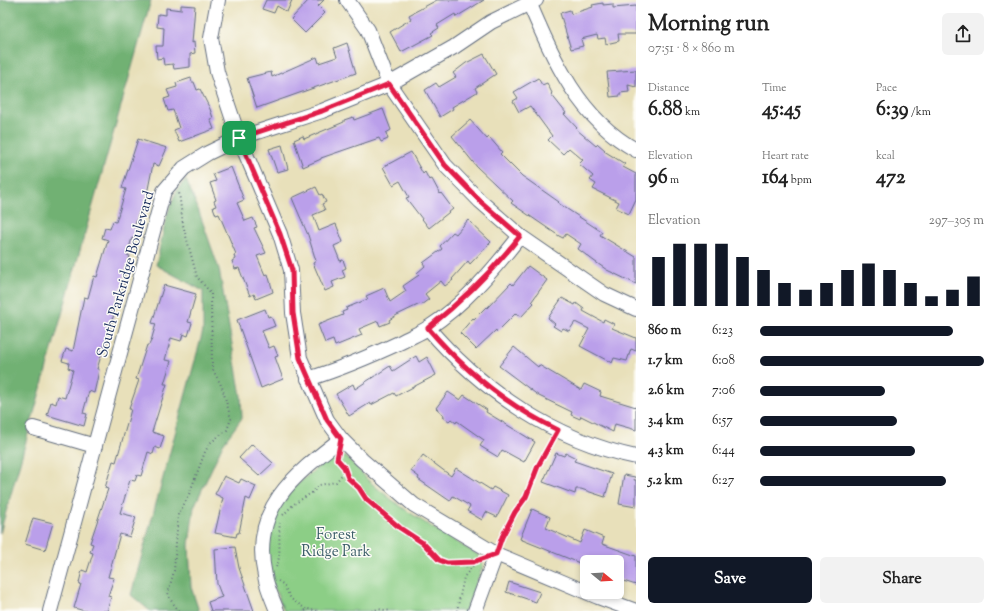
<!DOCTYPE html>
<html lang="en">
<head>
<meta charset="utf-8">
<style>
  :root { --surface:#fff; --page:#f2f2f2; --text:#222; --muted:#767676; --accent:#111827 }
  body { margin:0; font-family:"Sorts Mill Goudy",serif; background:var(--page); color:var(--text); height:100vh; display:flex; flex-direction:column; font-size:15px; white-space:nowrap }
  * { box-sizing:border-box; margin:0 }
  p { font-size:13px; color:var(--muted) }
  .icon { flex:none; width:22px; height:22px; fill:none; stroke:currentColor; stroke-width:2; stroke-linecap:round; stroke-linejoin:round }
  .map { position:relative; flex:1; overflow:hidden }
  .drawer { display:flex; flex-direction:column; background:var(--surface); width:360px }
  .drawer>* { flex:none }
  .needle { width:26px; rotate:108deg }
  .tools { position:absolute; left:580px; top:555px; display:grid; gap:8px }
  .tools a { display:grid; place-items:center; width:44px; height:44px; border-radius:6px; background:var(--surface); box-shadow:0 2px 6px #0003; font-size:20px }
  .pin { position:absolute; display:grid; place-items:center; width:34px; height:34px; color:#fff; margin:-17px; border-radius:8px; box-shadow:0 2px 6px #0006 }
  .round { display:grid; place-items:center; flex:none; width:42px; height:42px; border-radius:6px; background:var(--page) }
  .summary { display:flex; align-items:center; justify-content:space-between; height:68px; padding:0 12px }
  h1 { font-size:22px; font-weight:700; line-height:30px }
  .stats { display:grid; grid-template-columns:repeat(3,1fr); gap:6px; height:68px; padding:4px 12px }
  .stats div { display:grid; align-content:center }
  .stats b { font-size:20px; font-weight:700 }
  .stats small { font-size:11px; font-weight:400 }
  .stats p { font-size:11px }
  .chart { height:112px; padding:8px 12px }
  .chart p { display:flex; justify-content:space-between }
  .chart svg { width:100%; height:72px; margin-top:4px; stroke:var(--accent); stroke-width:6 }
  .primary-button { display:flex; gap:8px; margin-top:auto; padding:8px 12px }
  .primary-button a { flex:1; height:46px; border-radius:6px; background:var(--accent); color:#fff; font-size:16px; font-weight:700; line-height:46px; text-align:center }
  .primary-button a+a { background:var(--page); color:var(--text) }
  ul { padding:0 12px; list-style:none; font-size:13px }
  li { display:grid; grid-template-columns:64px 48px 1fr; align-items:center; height:30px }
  li i { height:10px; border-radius:5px; background:var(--accent) }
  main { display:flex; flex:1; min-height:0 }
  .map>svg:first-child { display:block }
  .green { fill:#8cce86; stroke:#547e72 }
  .forest { fill:#71b173; stroke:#467068 }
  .building { fill:#ba9fea }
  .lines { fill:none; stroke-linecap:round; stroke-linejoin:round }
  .minor-casing { stroke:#636d7e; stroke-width:16 }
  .path { stroke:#636d7e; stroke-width:2; stroke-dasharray:1 3; stroke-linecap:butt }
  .minor { stroke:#fff; stroke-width:14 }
  .route-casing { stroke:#fff; stroke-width:8 }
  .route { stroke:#e11d48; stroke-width:5 }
  .labels { text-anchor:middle; stroke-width:3; stroke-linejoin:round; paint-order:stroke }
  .street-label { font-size:15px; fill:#1b2f5e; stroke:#fdfcf7 }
  .park-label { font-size:15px; fill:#3d5f6a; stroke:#fdfcf7 }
</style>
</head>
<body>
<main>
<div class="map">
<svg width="636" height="611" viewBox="0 0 636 611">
  <rect width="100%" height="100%" fill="#fdfcf7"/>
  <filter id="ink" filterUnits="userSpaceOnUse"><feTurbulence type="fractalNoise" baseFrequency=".025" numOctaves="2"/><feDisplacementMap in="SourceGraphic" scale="8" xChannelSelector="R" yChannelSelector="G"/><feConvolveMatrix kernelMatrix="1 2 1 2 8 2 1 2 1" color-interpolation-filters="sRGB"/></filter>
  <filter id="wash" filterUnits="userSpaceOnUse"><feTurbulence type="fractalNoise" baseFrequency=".012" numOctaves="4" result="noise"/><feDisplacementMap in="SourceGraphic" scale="16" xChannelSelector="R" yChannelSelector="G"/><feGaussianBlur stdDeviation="0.9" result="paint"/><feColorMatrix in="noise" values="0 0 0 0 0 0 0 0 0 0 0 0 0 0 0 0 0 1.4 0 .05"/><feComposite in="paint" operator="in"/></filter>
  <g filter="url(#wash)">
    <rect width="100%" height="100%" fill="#e8e0ba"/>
    <path class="green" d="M335,453C348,453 361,474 370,482C403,511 439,532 477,554L482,559L483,566L465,611H284L272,582L266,558L273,517L293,488Z"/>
    <g class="forest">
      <polygon points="0,0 151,0 0,533"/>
      <path d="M186,180L197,206L219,269L241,396L242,418L223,444L194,507L189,545L191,587L199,611H150L131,595L203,331V291L156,265C162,242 167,195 186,180Z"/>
    </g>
    <g id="blocks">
      <g class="building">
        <polygon points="266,0 292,0 287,12 277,6 274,13 262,9"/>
        <polygon points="309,0 324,0 318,6 325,13 305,33 291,19"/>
        <polygon points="437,0 484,0 456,17 455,14 437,25 439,28 431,33 433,35 401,52 390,32 411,19 409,15"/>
        <polygon points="603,3 603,5 613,4 613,8 636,6 636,34 618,34 619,41 606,44 605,38 598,39 597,35 581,39 583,46 571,49 560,13 570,10 571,14 593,7 592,5"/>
        <polygon points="181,5 195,6 192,43 194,42 195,53 190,54 190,67 174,69 173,64 164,65 163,58 157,59 156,46 163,46 164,28 157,27 158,14 166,15 166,8 181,10"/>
        <polygon points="347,43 356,73 257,108 247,78 271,72 272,77 317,57 319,63 337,57 334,48"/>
        <polygon points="484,54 496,74 475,88 477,92 452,107 453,109 440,117 425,90 436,83 439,87 456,77 453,73 466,63"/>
        <polygon points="636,70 636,87 628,85 629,92 620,93 620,96 610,97 607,72"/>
        <polygon points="191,78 192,82 194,82 197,90 200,89 210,109 213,118 210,119 214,129 179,142 174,130 179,128 173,110 168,111 164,99 170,97 167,90 177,87 176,83"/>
        <polygon points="538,78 542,85 547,83 552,93 551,94 566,113 564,114 577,128 576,129 596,146 598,144 605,150 604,151 625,164 623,167 636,174 636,199 629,214 616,208 619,202 593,189 596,184 590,180 593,176 579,164 583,160 569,148 563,154 548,140 552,136 530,106 519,112 513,101 518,98 514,92"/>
        <polygon points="383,109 391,130 386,133 388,139 381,142 379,138 321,158 321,159 303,167 294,140 303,136 304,139 344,122 344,120 353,117 354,120"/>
        <polygon points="470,120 487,139 489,137 502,152 500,154 522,176 559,202 558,203 602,232 600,235 636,257 636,284 607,270 594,261 578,249 581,244 566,234 563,238 559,236 511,203 513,201 477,167 452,136"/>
        <polygon points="138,139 167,148 159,166 153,164 145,204 142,211 140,211 134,227 138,228 134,239 132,238 127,255 130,256 123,278 126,279 123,289 120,288 117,298 112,314 114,314 97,369 99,369 97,380 94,393 89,391 83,413 87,414 84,426 47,415 51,402 56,404 58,396 65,398 73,370 68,368 69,363 62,361 66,349 73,351 84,297 88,298 94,276 97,277 108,240 102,238 105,228 110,229 113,221 116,222 126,189 122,188"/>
        <polygon points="282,145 288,169 277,172 269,149"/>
        <polygon points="411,152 423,174 425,172 429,180 432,179 440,194 441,193 453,209 429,228 406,198 409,197 400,181 393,185 383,167"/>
        <polygon points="231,167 244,200 237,203 245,221 253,218 257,227 254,228 266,253 257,256 265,275 268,274 273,292 256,299 254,294 250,296 239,268 235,269 232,261 235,259 234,255 236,254 219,214 216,215 213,207 216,206 214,201 216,200 210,183 216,181 213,174"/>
        <polygon points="316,187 320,195 322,194 326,202 322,204 325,210 313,215 319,231 336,224 343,242 334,246 340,261 343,260 346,268 342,270 345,277 332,282 334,287 325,291 313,263 316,261 308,235 292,198"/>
        <polygon points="468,220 491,242 470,264 468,261 452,279 453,280 445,286 441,281 425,294 429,299 421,305 420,304 397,315 389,320 390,322 380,326 378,321 359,329 362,335 335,346 333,340 325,343 318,325 343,315 342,312 347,310 346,308 368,299 366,296 384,288 390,302 406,291 403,286 419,275 417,273 425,266 423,263 442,249 440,246 453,232 456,234"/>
        <polygon points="528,266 547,280 532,301 534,303 521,317 516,313 497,332 496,330 476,349 460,333 473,318 474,319 486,307 487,308 511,283 513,285"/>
        <polygon points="164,285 196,294 188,322 192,323 188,336 183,334 181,341 171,338 165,360 171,361 164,384 167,384 152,432 164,436 160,449 155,447 153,454 148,452 141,476 137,475 135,481 130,480 120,513 136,517 130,537 120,534 108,577 114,578 108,596 111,597 107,611 85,611 74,608 81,584 79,583 82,570 87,572 93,553 90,552 93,544 90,543 108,489 105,488 113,461 116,462 129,417 131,409 129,409 139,380 136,379 147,345 149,345 151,341 156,324 152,323"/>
        <polygon points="562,298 575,305 576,303 584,309 583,311 603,322 604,319 614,324 612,328 636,338 636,351 631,349 627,361 614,358 612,363 580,346 589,329 575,322 569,331 563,328 561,331 553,326 555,324 548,318"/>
        <polygon points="265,309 268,317 271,316 275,326 262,331 269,348 274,346 278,356 275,357 283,379 261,388 237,320"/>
        <polygon points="514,347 538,367 539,365 581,390 584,384 601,392 600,396 636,407 636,430 615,424 613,432 581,416 580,419 571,415 572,412 539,396 499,366"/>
        <polygon points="416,356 419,362 427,357 436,375 396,396 394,393 371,405 370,403 349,416 336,394 353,384 355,389 390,366 393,371"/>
        <polygon points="448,392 460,400 464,395 487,410 486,412 535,442 524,462 502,450 498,457 480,446 484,440 457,421 456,423 451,419 449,421 443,417 444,415 436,408"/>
        <polygon points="252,444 273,463 259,476 239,458"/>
        <polygon points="556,453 564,456 566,453 576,458 574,461 612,474 605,497 581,489 576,489 575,494 543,482"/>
        <polygon points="423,455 451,476 456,468 491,490 493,487 508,495 497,517 486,512 482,520 467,511 470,506 453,496 450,501 418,479 419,477 411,471"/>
        <polygon points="624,475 635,477 634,480 636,480 636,507 619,504"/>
        <polygon points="224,476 239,483 241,479 256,486 250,500 246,498 239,533 237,533 236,537 215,533 223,498 215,494"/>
        <polygon points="532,509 550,517 546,528 580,543 585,530 604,538 602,544 636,556 636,585 617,579 617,562 587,562 587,565 582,564 520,539"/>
        <polygon points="33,518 53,523 45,550 25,544"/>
        <polygon points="235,547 239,568 254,611 211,611 208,602 222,597 217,584 215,549"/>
        <polygon points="509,582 540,592 536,602 506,592"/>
      </g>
    </g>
  </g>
  <g filter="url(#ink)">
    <use href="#blocks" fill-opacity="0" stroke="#636d7e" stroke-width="1"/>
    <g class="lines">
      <defs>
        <g id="minor">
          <polyline points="218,0 211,38 217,72 239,138 280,234 291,270 293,313 300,358 327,420 341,439 362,460 414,505 496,554 598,597 636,611"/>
          <polyline points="347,0 368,30 389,84 445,165 480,201 520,236 604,294 636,309"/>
          <path d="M528,0C553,58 578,118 636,150"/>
          <path d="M428,328C482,391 554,440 636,457"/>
          <path d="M308,379C340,369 371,356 401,342C410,337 420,333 428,328C464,305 494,269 520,236"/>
          <polyline points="33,428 95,446"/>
          <polyline points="50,611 164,191 184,168 208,153 239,138 322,111 389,84 454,47 491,22 536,0"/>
          <path d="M277,611C273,600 267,588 265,576C250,509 293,476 341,439"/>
          <polyline points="475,611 496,554"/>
        </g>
      </defs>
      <use href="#minor" class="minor-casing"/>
      <g class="path">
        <polyline points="337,458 344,467 348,478 359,488 363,496 400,528 423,543 439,560 451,563 481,560"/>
        <polyline points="283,515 294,504 313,492 319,485 336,482 345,471"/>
        <polyline points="500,543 515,512 526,497 538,466 552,441"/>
        <polyline points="460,562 469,570"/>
        <path d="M276,567C282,556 278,537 280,523"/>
        <polyline points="278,581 283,584 291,599 306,609"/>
        <polyline points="179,611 170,599 168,593 174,571 178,515 188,497 205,452 210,443 227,430 231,419 222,387 212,368 211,293 197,277 183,225 179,192"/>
        <polyline points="305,611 308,609 318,611"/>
        <polyline points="372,611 378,609 391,611"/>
        <polyline points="457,611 464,577 476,562"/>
      </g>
      <use href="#minor" class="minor"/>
    </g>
  </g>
  <g class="lines" filter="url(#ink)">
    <defs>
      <path id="route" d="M389,84L445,165L480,201L520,236C492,272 463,300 428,328C464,370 508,406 558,430L538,466L526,497L515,512L502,537L496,554L473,562L447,563L439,560L423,543L400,528L366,499L359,488L348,478L344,467L337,459L341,439L327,420L300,358L293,313L292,270L280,234L239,138L322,111Z"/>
    </defs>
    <use href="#route" class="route-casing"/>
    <use href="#route" class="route"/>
  </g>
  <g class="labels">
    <g class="street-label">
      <text transform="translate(125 274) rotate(-74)" y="5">South Parkridge Boulevard</text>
    </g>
    <g class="park-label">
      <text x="336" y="539">Forest<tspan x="336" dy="17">Ridge Park</tspan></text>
    </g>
  </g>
</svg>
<div class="tools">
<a><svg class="needle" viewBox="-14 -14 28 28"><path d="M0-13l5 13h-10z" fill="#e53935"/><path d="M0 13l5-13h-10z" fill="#767676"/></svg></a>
</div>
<div class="pin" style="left:239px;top:138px;background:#1e9e55"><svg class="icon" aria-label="arrive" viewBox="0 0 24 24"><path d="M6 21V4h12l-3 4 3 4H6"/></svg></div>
</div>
<section class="drawer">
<div class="summary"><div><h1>Morning run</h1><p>07:51 · 8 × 860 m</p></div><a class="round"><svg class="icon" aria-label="share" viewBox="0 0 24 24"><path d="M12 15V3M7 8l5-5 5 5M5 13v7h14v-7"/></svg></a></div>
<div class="stats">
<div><p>Distance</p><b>6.88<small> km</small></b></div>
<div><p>Time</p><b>45:45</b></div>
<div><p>Pace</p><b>6:39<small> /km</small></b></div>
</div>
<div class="stats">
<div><p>Elevation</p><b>96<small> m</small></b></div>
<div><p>Heart rate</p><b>164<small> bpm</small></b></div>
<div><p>kcal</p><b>472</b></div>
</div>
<div class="chart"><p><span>Elevation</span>297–305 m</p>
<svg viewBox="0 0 160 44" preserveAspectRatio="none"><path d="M5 44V14M15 44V6M25 44V6M35 44V6M45 44V14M55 44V22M65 44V30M75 44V34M85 44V30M95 44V22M105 44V18M115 44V22M125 44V30M135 44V38M145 44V34M155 44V26"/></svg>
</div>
<ul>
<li><b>860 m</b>6:23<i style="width:86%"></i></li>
<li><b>1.7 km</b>6:08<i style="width:100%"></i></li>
<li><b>2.6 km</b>7:06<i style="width:56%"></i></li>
<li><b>3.4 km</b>6:57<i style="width:61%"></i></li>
<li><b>4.3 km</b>6:44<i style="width:69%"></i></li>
<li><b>5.2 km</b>6:27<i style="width:83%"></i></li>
</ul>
<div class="primary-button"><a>Save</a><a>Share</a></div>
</section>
</main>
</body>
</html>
